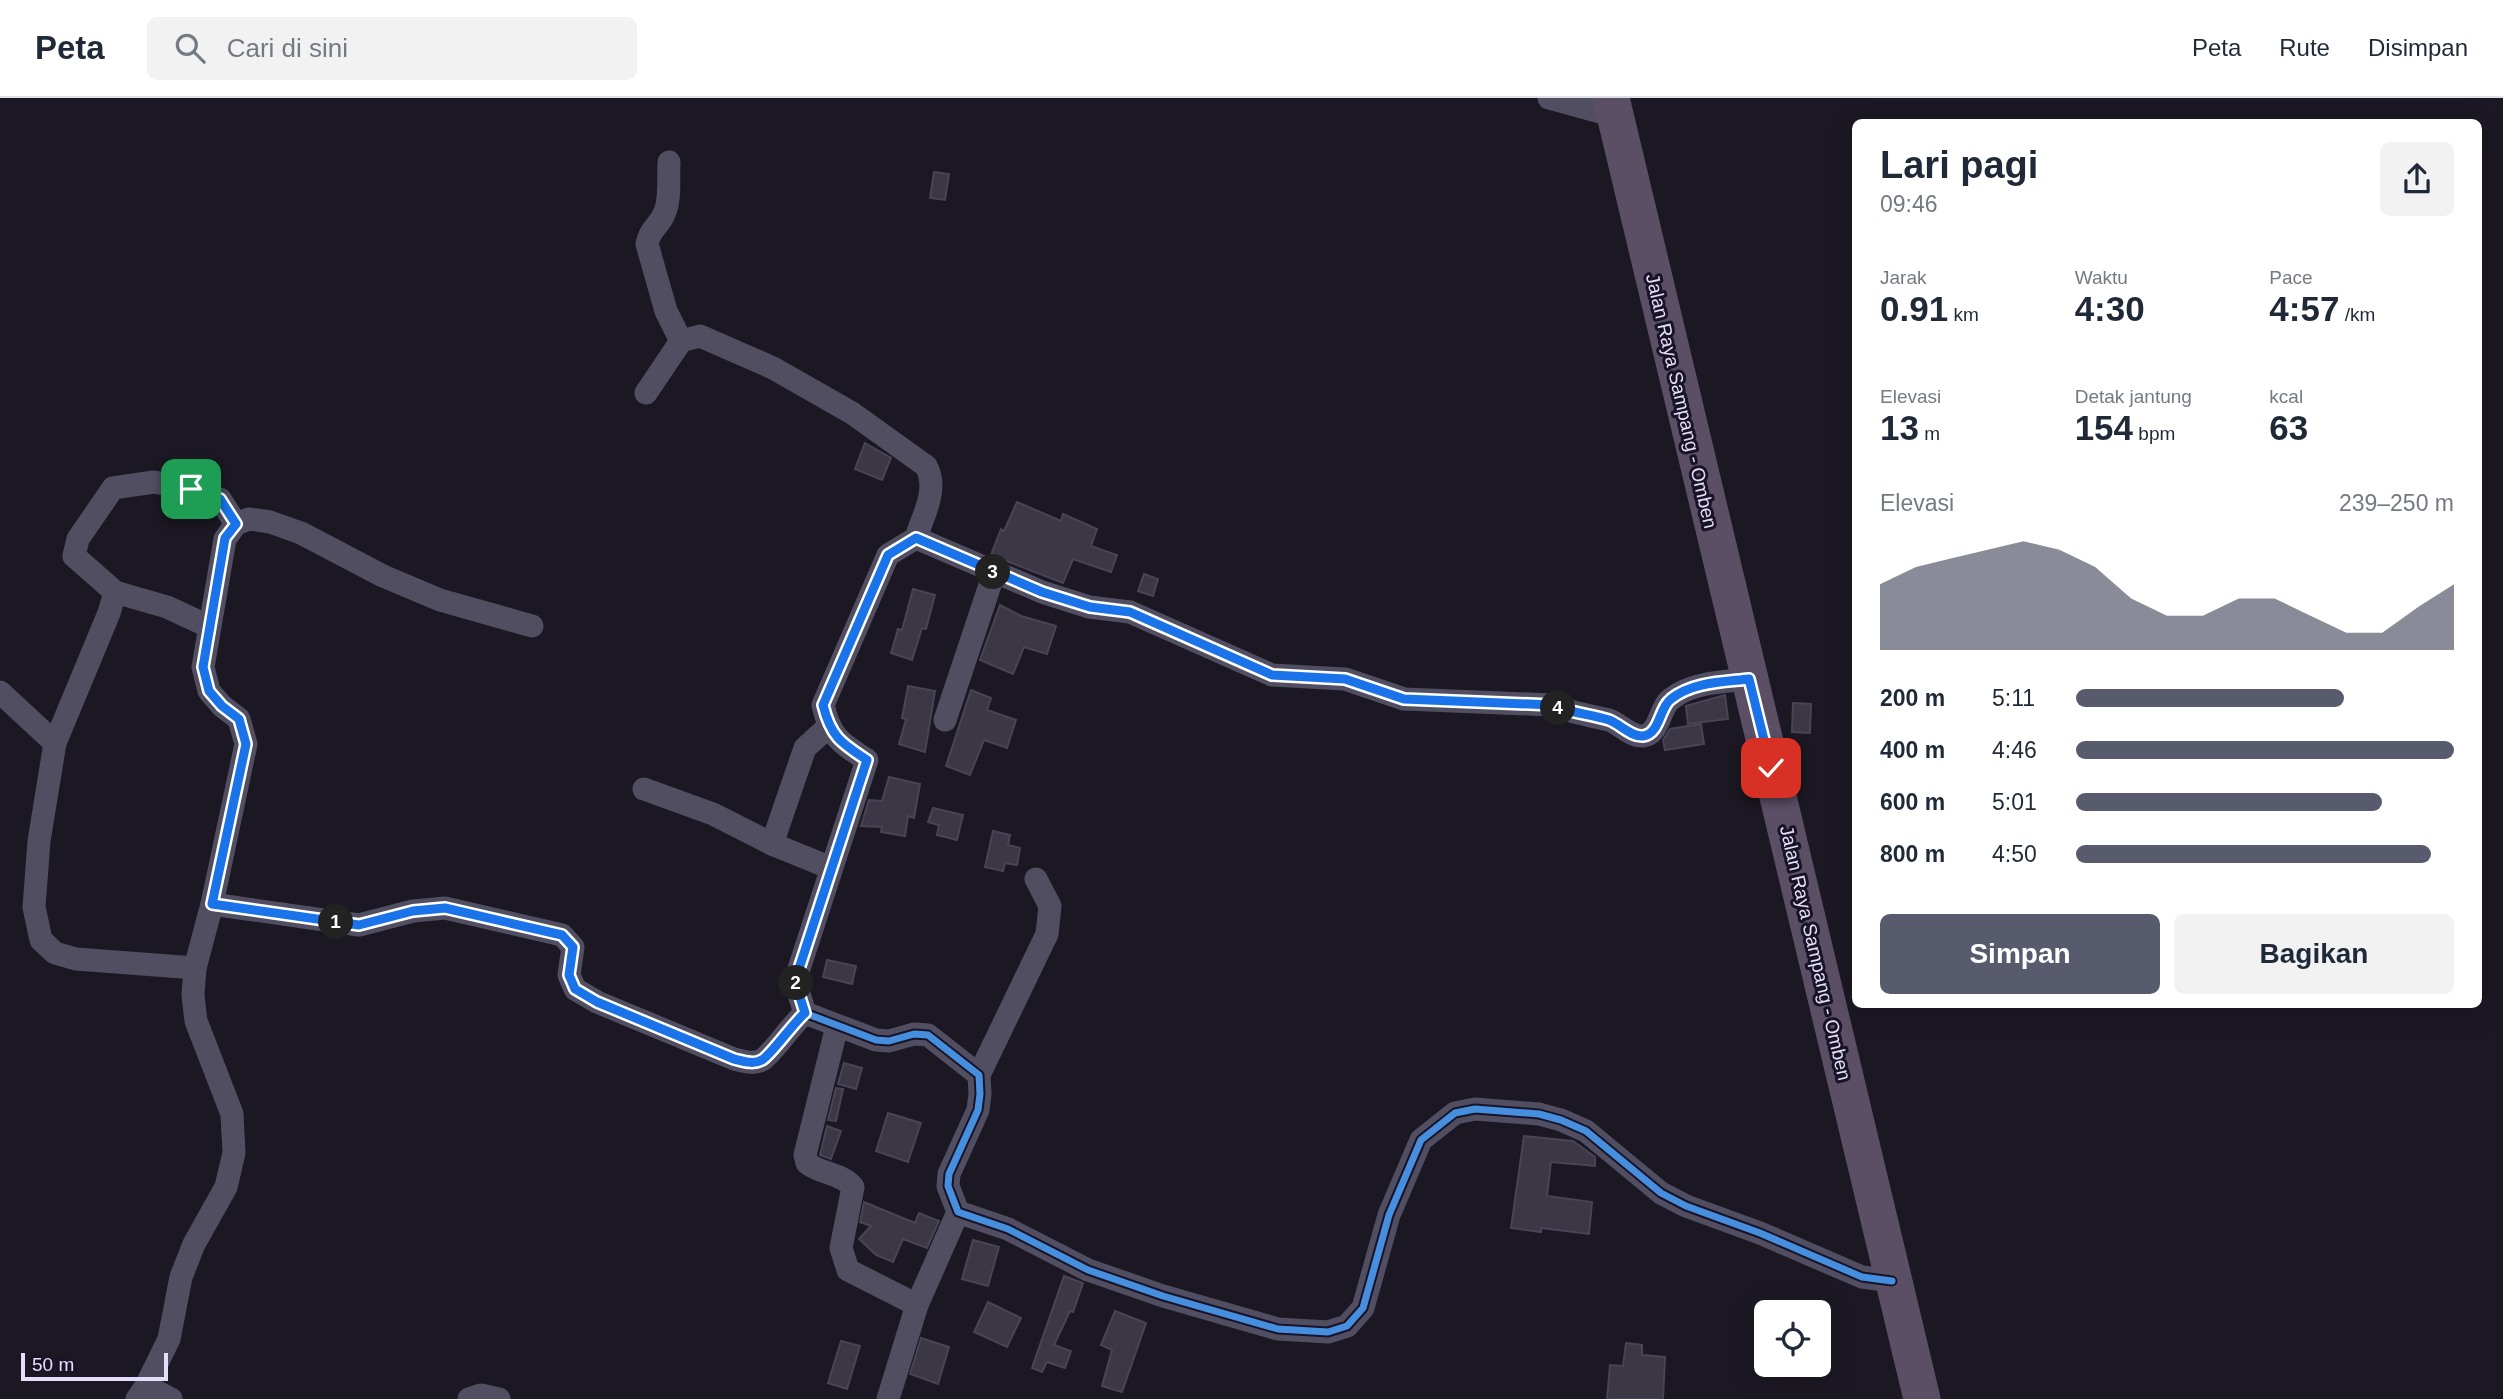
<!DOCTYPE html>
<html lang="id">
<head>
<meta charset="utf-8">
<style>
  :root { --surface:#fff; --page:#f2f2f3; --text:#1f2937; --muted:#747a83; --line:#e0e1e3; --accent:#585b6d }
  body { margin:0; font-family:Arial,sans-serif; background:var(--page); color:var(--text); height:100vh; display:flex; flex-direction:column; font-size:26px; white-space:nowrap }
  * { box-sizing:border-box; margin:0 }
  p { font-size:23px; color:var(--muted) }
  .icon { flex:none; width:38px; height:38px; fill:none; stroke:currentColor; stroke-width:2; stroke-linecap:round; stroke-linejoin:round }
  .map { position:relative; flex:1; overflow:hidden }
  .side { position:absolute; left:1852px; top:21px; width:630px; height:889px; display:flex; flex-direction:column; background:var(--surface); border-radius:10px; box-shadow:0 7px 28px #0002 }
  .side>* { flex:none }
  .buttons { position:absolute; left:1754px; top:1202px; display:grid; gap:14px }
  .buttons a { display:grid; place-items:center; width:77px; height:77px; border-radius:10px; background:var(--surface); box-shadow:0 7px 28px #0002; font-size:35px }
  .scale { position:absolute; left:21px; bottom:18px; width:147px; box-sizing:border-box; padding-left:7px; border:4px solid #e5defb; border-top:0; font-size:19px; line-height:24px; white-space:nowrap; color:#e5defb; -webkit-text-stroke:5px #191328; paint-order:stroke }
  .pin { position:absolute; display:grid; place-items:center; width:60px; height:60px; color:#fff; margin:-30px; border-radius:14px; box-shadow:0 4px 10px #0006 }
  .km { position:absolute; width:35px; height:35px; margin:-18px; border-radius:50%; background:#222; color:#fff; font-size:19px; line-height:35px; text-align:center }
  .round { display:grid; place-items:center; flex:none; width:74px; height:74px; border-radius:10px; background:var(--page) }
  .head { display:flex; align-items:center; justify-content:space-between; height:119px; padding:0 28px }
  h1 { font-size:38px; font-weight:800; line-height:52px }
  .stats { display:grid; grid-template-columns:repeat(3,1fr); gap:10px; height:119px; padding:7px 28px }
  .stats div { display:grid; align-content:center }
  .stats b { font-size:35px; font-weight:800 }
  .stats small { font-size:19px; font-weight:400 }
  .stats p { font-size:19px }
  .chart { height:196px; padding:14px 28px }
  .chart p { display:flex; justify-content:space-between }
  .chart svg { width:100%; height:126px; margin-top:7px; fill:var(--accent); opacity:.7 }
  .action { display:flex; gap:14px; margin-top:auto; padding:14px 28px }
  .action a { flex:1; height:80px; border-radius:10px; background:var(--accent); color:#fff; font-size:28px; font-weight:800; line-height:80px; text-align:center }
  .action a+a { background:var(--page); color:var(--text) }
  ul { padding:0 28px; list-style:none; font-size:23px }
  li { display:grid; grid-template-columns:112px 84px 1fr; align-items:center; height:52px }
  li i { height:18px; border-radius:9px; background:var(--accent) }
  header { display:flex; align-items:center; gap:42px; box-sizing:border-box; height:98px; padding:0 35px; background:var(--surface); border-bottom:2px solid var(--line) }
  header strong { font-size:33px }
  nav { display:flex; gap:38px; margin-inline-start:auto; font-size:24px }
  .search { width:490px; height:63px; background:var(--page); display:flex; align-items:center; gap:18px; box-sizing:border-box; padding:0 24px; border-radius:10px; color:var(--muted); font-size:26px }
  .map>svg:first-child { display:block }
  .building { fill:#3b3744; stroke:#494455; stroke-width:2 }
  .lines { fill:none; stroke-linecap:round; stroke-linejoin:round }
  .street { stroke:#514e62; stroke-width:23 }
  .primary { stroke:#5b4f66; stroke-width:37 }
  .cycleway-casing { stroke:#191328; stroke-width:11 }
  .cycleway { stroke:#468fdf; stroke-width:7 }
  .route-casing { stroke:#fff; stroke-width:14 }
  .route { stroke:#1a73e8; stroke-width:9 }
  .labels { text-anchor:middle; stroke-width:6; stroke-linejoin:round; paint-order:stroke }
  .street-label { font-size:19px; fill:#e5defb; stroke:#191328 }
</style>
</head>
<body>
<header>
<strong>Peta</strong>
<div class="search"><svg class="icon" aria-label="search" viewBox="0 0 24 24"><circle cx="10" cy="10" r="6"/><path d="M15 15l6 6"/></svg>Cari di sini</div>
<nav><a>Peta</a><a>Rute</a><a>Disimpan</a></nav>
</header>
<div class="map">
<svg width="2503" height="1301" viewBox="0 0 2503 1301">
  <rect width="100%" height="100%" fill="#1b1823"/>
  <g class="building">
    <polygon points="934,74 949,76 945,102 930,100"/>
    <polygon points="865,345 891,360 882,382 855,371"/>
    <polygon points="1017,404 1061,423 1063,416 1097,431 1091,448 1117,457 1111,474 1073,461 1063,485 991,457 1001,431 1004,433"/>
    <polygon points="1144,476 1158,481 1153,498 1138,493"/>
    <polygon points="913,491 935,497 926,531 922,530 912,562 891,555 898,531 902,532"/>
    <polygon points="1000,507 1021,518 1056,528 1047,556 1024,549 1013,576 980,562"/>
    <polygon points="908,588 935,593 925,654 899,646 906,621 902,620"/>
    <polygon points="971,592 991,600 987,612 1016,622 1007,650 984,642 970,677 946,668"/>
    <polygon points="1725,597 1728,621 1688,626 1686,608"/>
    <polygon points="1793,605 1811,606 1810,635 1792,634"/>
    <polygon points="1701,626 1704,646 1665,652 1663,642 1670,631"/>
    <polygon points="889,679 920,686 914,720 908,718 905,738 881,734 882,729 861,728 869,702 882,703"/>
    <polygon points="933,710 963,717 957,742 937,737 939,727 928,724"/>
    <polygon points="993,733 1010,737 1008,747 1020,750 1017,767 1005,765 1003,773 985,769"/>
    <polygon points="827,862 856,868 852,886 823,879"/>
    <polygon points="844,965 862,970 856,991 838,986"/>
    <polygon points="836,990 843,991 836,1023 828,1022"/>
    <polygon points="888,1015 921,1025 908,1064 876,1053"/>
    <polygon points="827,1028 841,1033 831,1061 820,1057"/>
    <polygon points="1524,1038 1573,1043 1595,1059 1595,1068 1551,1064 1547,1098 1592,1104 1589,1136 1541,1130 1541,1134 1511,1130"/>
    <polygon points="864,1104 915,1125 919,1115 939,1123 927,1150 903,1141 893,1164 876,1157 859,1141 871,1128 860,1124"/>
    <polygon points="973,1142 999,1149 988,1188 962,1181"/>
    <polygon points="1064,1178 1083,1185 1073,1214 1070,1213 1054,1247 1071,1253 1065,1270 1047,1264 1042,1274 1032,1270"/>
    <polygon points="988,1204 1021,1220 1007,1249 974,1234"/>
    <polygon points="1115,1213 1146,1225 1122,1294 1102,1288 1112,1252 1101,1247"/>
    <polygon points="921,1240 949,1249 938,1286 910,1276"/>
    <polygon points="841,1243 860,1248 847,1291 828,1285"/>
    <polygon points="1626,1245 1642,1247 1642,1257 1665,1259 1663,1301 1607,1301 1610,1267 1623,1268"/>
  </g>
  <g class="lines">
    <g class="street">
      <polyline points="1549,0 1614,18"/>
      <path d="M669,64C668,80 671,102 664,116C659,128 649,132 647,146L666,213L681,243"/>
      <path d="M646,295L681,243L700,238L773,270L852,315L926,368C939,391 923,417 916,440"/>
      <polyline points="115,494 167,509 210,529"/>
      <path d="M1749,581C1723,584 1692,584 1671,601C1659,610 1660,636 1643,638C1631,639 1620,626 1609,622C1589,617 1571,615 1552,607L1404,601L1345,581L1272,577L1130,514L1089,509L1042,494L916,440L888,457L823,607C830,639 841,645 867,662L795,883L805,915L876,942L889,943L914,936L928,937L979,977L980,996L978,1012L949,1076L948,1088L958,1114L1008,1131L1088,1172L1163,1198L1278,1231L1328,1234L1347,1228L1363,1210L1389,1117L1421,1042L1455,1015L1475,1011L1539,1016L1561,1022L1586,1033L1661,1095L1686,1108L1760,1135L1862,1179L1892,1183"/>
      <polyline points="0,594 55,645"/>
      <polyline points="945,622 994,475"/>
      <polyline points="644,691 713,716 772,746 831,770"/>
      <polyline points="772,746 805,650 828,629"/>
      <path d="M212,806L359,827L413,813L445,810L562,837L573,849L569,877L575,891L597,904L734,961C743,963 753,967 762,962C771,957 793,925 805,915"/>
      <polyline points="195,870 76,861 55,855 41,842 34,809 39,743 55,645 109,515 115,494 74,458 78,441 113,390 154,384 191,391 220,401 236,426"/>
      <path d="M837,928L805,1057L807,1065C820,1076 842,1075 853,1089L841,1150L848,1172L917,1207"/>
      <polyline points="979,977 1047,836 1050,808 1036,781"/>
      <polyline points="146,1288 171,1301"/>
      <polyline points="137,1301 146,1288 169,1241 181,1179 194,1146 226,1089 234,1055 232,1016 196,923 193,897 195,870 212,806 246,646 239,621 222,608 209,593 203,569 225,441 236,426 249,421 270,424 301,435 383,478 440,502 532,528"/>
      <polyline points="469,1301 481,1297 499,1301"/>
      <polyline points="888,1301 917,1207 958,1114"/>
    </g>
    <polyline class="primary" points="1611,0 1922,1301"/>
    <defs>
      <path id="cycleway" d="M1749,581C1723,584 1692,584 1671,601C1659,610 1660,636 1643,638C1631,639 1620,626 1609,622C1589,617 1571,615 1552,607L1404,601L1345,581L1272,577L1130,514L1089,509L1042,494L916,440L888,457L823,607C830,639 841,645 867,662L795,883L805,915L876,942L889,943L914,936L928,937L979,977L980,996L978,1012L949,1076L948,1088L958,1114L1008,1131L1088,1172L1163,1198L1278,1231L1328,1234L1347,1228L1363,1210L1389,1117L1421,1042L1455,1015L1475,1011L1539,1016L1561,1022L1586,1033L1661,1095L1686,1108L1760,1135L1862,1179L1892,1183"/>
    </defs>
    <use href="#cycleway" class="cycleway-casing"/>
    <use href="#cycleway" class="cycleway"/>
  </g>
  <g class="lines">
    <defs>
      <path id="route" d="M191,391L220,401L236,426L225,440L203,569L209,593L222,608L239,621L246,646L212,806L359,827L413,813L445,810L562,837L573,849L569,877L575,891L597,904L734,961C743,963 753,967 762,962C771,957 793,925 805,915L795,883L867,662C841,645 831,639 823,607L888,457L916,440L1042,494L1090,509L1130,514L1272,577L1345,581L1404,601L1552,607C1571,615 1589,616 1609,622C1620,626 1631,639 1643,638C1660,636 1659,610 1671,601C1692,584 1723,584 1749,581L1771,670"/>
    </defs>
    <use href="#route" class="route-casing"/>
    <use href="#route" class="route"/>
  </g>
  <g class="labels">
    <g class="street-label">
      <text transform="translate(1682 303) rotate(77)" y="7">Jalan Raya Sampang - Omben</text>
      <text transform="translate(1816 855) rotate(77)" y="7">Jalan Raya Sampang - Omben</text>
    </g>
  </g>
</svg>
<div class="buttons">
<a><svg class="icon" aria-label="locate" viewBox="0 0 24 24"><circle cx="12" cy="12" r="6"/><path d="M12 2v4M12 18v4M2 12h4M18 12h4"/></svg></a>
</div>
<div class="scale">50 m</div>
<div class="pin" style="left:191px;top:391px;background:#1e9e55"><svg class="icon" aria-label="arrive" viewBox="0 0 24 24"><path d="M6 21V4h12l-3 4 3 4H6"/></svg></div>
<div class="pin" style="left:1771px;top:670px;background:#d93025"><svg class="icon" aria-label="check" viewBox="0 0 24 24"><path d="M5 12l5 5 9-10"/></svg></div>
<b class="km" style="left:336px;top:824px">1</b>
<b class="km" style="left:796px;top:885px">2</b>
<b class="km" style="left:993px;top:474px">3</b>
<b class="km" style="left:1558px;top:610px">4</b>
<section class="side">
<div class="head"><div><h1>Lari pagi</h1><p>09:46</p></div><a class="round"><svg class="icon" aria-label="share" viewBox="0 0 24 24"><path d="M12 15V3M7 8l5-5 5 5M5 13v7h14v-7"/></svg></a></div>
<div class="stats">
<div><p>Jarak</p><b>0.91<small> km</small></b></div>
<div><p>Waktu</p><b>4:30</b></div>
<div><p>Pace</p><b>4:57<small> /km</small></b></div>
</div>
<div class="stats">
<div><p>Elevasi</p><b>13<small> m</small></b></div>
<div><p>Detak jantung</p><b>154<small> bpm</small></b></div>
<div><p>kcal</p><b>63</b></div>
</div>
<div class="chart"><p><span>Elevasi</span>239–250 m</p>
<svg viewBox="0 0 160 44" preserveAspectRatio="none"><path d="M0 44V21L10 15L20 12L30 9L40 6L50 9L60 15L70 26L80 32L90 32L100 26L110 26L120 32L130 38L140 38L150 29L160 21V44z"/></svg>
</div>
<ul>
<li><b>200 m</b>5:11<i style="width:71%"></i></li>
<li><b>400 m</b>4:46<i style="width:100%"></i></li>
<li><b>600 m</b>5:01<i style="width:81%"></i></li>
<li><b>800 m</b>4:50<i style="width:94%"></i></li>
</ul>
<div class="action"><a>Simpan</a><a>Bagikan</a></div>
</section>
</div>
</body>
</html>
